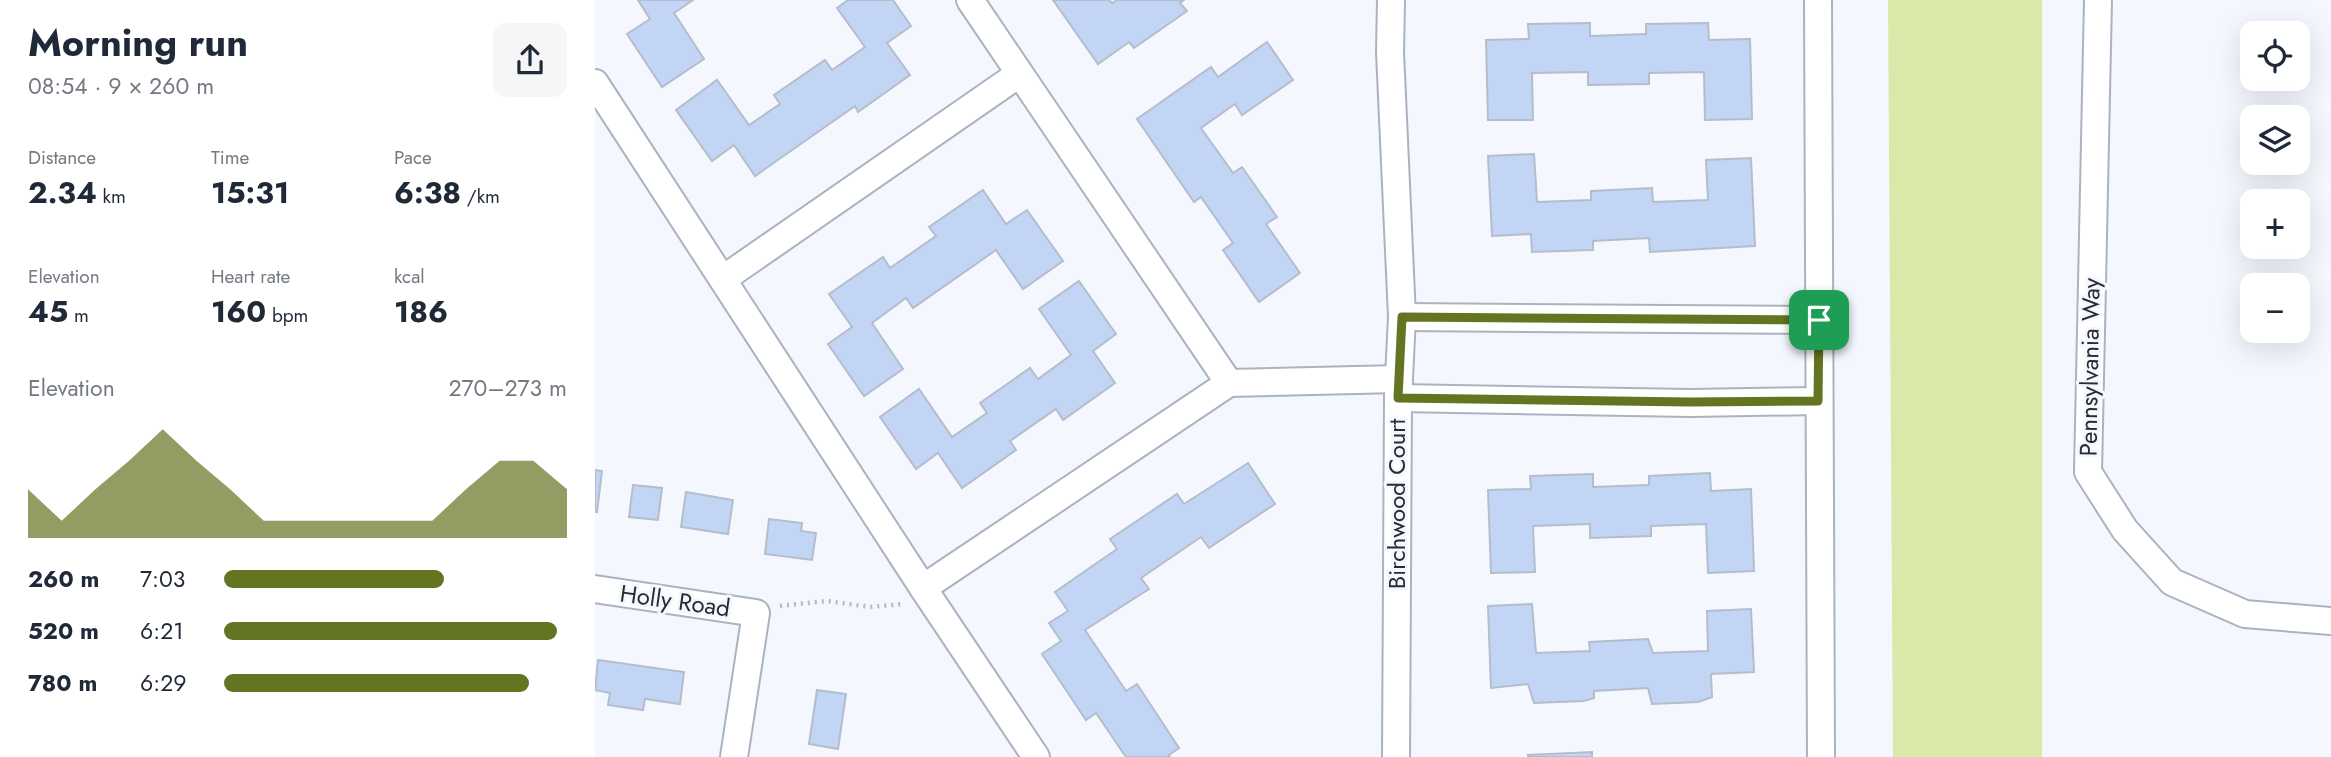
<!DOCTYPE html>
<html lang="en">
<head>
<meta charset="utf-8">
<style>
  :root { --surface:#fff; --page:#f6f6f7; --text:#1f2937; --muted:#747a83; --accent:#647522 }
  body { margin:0; font-family:Jost,sans-serif; background:var(--page); color:var(--text); height:100vh; display:flex; flex-direction:column; font-size:26px; white-space:nowrap }
  * { box-sizing:border-box; margin:0 }
  p { font-size:23px; color:var(--muted) }
  .icon { flex:none; width:38px; height:38px; fill:none; stroke:currentColor; stroke-width:2; stroke-linecap:round; stroke-linejoin:round }
  .map { position:relative; flex:1; overflow:hidden }
  .drawer { display:flex; flex-direction:column; background:var(--surface); width:595px }
  .drawer>* { flex:none }
  .fabs { position:absolute; left:1645px; top:21px; display:grid; gap:14px }
  .fabs a { display:grid; place-items:center; width:70px; height:70px; border-radius:14px; background:var(--surface); box-shadow:0 7px 28px #0002; font-size:35px }
  .pin { position:absolute; display:grid; place-items:center; width:60px; height:60px; color:#fff; margin:-30px; border-radius:14px; box-shadow:0 4px 10px #0006 }
  .round { display:grid; place-items:center; flex:none; width:74px; height:74px; border-radius:14px; background:var(--page) }
  .headline { display:flex; align-items:center; justify-content:space-between; height:119px; padding:0 28px }
  h1 { font-size:38px; font-weight:700; line-height:52px }
  .stats { display:grid; grid-template-columns:repeat(3,1fr); gap:10px; height:119px; padding:7px 28px }
  .stats div { display:grid; align-content:center }
  .stats b { font-size:30px; font-weight:700 }
  .stats small { font-size:19px; font-weight:400 }
  .stats p { font-size:19px }
  .chart { height:196px; padding:14px 28px }
  .chart p { display:flex; justify-content:space-between }
  .chart svg { width:100%; height:126px; margin-top:7px; fill:var(--accent); opacity:.7 }
  ul { padding:0 28px; list-style:none; font-size:23px }
  li { display:grid; grid-template-columns:112px 84px 1fr; align-items:center; height:52px }
  li i { height:18px; border-radius:9px; background:var(--accent) }
  main { display:flex; flex:1; min-height:0 }
  .map>svg:first-child { display:block }
  .green { fill:#d9e9a9 }
  .building { fill:#c3d5f5; stroke:#b4bdcc; stroke-width:2 }
  .lines { fill:none; stroke-linecap:round; stroke-linejoin:round }
  .street-casing { stroke:#aab3c2; stroke-width:30 }
  .path { stroke:#b6b9c0; stroke-width:4.5; stroke-dasharray:2 5; stroke-linecap:butt }
  .street { stroke:#fff; stroke-width:26 }
  .route-casing { stroke:#fff; stroke-width:14 }
  .route { stroke:#647522; stroke-width:9 }
  .labels { text-anchor:middle; stroke-width:6; stroke-linejoin:round; paint-order:stroke }
  .street-label { font-size:24px; fill:#282c32; stroke:#f4f7fe }
</style>
</head>
<body>
<main>
<section class="drawer">
<div class="headline"><div><h1>Morning run</h1><p>08:54 · 9 × 260 m</p></div><a class="round"><svg class="icon" aria-label="share" viewBox="0 0 24 24"><path d="M12 15V3M7 8l5-5 5 5M5 13v7h14v-7"/></svg></a></div>
<div class="stats">
<div><p>Distance</p><b>2.34<small> km</small></b></div>
<div><p>Time</p><b>15:31</b></div>
<div><p>Pace</p><b>6:38<small> /km</small></b></div>
</div>
<div class="stats">
<div><p>Elevation</p><b>45<small> m</small></b></div>
<div><p>Heart rate</p><b>160<small> bpm</small></b></div>
<div><p>kcal</p><b>186</b></div>
</div>
<div class="chart"><p><span>Elevation</span>270–273 m</p>
<svg viewBox="0 0 160 44" preserveAspectRatio="none"><path d="M0 44V27L10 38L20 27L30 17L40 6L50 17L60 27L70 38L80 38L90 38L100 38L110 38L120 38L130 27L140 17L150 17L160 27V44z"/></svg>
</div>
<ul>
<li><b>260 m</b>7:03<i style="width:64%"></i></li>
<li><b>520 m</b>6:21<i style="width:97%"></i></li>
<li><b>780 m</b>6:29<i style="width:89%"></i></li>
</ul>
</section>
<div class="map">
<svg width="1736" height="757" viewBox="0 0 1736 757">
  <rect width="100%" height="100%" fill="#f4f7fe"/>
  <polygon class="green" points="1293,0 1447,0 1447,757 1298,757"/>
  <g class="building">
    <polygon points="43,0 98,0 79,13 109,59 67,87 32,34 55,19"/>
    <polygon points="253,0 298,0 316,26 292,43 315,75 263,112 260,106 160,176 139,145 117,161 81,110 122,80 154,125 185,104 179,95 230,60 237,70 270,47 242,8"/>
    <polygon points="458,0 514,0 517,3 522,0 589,0 585,3 592,11 539,48 534,42 503,64"/>
    <polygon points="995,23 995,36 1051,34 1051,24 1113,23 1114,40 1155,39 1157,119 1110,120 1109,72 1054,73 1054,84 993,85 993,72 937,73 938,120 893,120 891,40 934,39 933,24"/>
    <polygon points="672,42 698,80 647,115 640,104 606,128 638,173 647,167 682,217 671,224 705,273 664,302 628,250 638,243 606,197 599,202 542,119 616,67 623,77"/>
    <polygon points="939,154 942,202 996,200 996,191 1057,188 1058,202 1113,200 1111,160 1156,158 1160,246 1055,252 1054,238 998,241 998,250 937,252 936,234 897,236 893,156"/>
    <polygon points="388,190 411,224 432,210 468,261 428,289 401,250 318,308 311,298 277,323 308,369 269,396 233,344 257,327 234,294 288,257 295,268 341,236 334,227"/>
    <polygon points="484,281 521,334 498,351 520,383 468,420 461,409 415,441 421,450 367,488 343,453 321,469 285,417 324,389 357,437 392,413 385,403 435,368 443,379 476,355 444,309"/>
    <polygon points="653,463 680,504 614,548 606,537 546,578 554,589 490,630 531,691 542,684 584,748 574,755 575,757 531,757 501,713 491,720 447,654 466,641 454,623 473,611 460,592 522,549 515,539 582,494 589,504"/>
    <polygon points="0,470 7,471 2,512 0,512"/>
    <polygon points="1115,473 1116,491 1156,489 1159,571 1113,573 1111,524 1056,526 1056,536 995,538 995,524 938,526 940,572 896,573 893,490 936,489 935,476 998,474 998,487 1054,485 1054,476"/>
    <polygon points="38,485 67,488 63,520 34,517"/>
    <polygon points="91,492 138,500 133,534 86,527"/>
    <polygon points="174,519 207,523 206,531 221,533 217,560 170,554"/>
    <polygon points="937,604 941,653 995,651 994,642 1053,639 1058,653 1113,651 1112,611 1156,609 1159,672 1116,674 1117,697 1103,702 1057,704 1053,688 999,691 999,698 989,701 939,703 933,684 896,688 893,606"/>
    <polygon points="3,660 89,672 85,704 50,699 48,710 13,705 15,693 0,690"/>
    <polygon points="222,690 251,694 243,749 214,744"/>
    <polygon points="997,752 997,757 933,757 933,755"/>
  </g>
  <g class="lines">
    <defs>
      <g id="street">
        <polyline points="375,0 634,383 804,379"/>
        <polyline points="796,0 795,52 807,317 803,398 801,757"/>
        <polyline points="1223,0 1226,757"/>
        <polyline points="1503,0 1493,472 1530,530 1577,582 1650,614 1736,621"/>
        <polyline points="0,83 328,588 441,757"/>
        <polyline points="128,279 424,74"/>
        <polyline points="807,317 1224,320"/>
        <polyline points="803,398 1095,403 1223,401"/>
        <polyline points="328,588 634,383"/>
        <polyline points="0,589 161,613 139,757"/>
      </g>
    </defs>
    <use href="#street" class="street-casing"/>
    <polyline class="path" points="185,606 232,601 275,607 309,604"/>
    <use href="#street" class="street"/>
  </g>
  <g class="lines">
    <defs>
      <polygon id="route" points="807,317 1224,320 1223,401 1095,402 803,398"/>
    </defs>
    <use href="#route" class="route-casing"/>
    <use href="#route" class="route"/>
  </g>
  <g class="labels">
    <g class="street-label">
      <text transform="translate(1495 367) rotate(-89)" y="8">Pennsylvania Way</text>
      <text transform="translate(802 504) rotate(-90)" y="8">Birchwood Court</text>
      <text transform="translate(80 601) rotate(8)" y="8">Holly Road</text>
    </g>
  </g>
</svg>
<div class="fabs">
<a><svg class="icon" aria-label="locate" viewBox="0 0 24 24"><circle cx="12" cy="12" r="6"/><path d="M12 2v4M12 18v4M2 12h4M18 12h4"/></svg></a>
<a><svg class="icon" aria-label="layers" viewBox="0 0 24 24"><path d="M12 4l9 5-9 5-9-5zM3 14l9 5 9-5"/></svg></a>
<a>+</a>
<a>−</a>
</div>
<div class="pin" style="left:1224px;top:320px;background:#1e9e55"><svg class="icon" aria-label="arrive" viewBox="0 0 24 24"><path d="M6 21V4h12l-3 4 3 4H6"/></svg></div>
</div>
</main>
</body>
</html>
